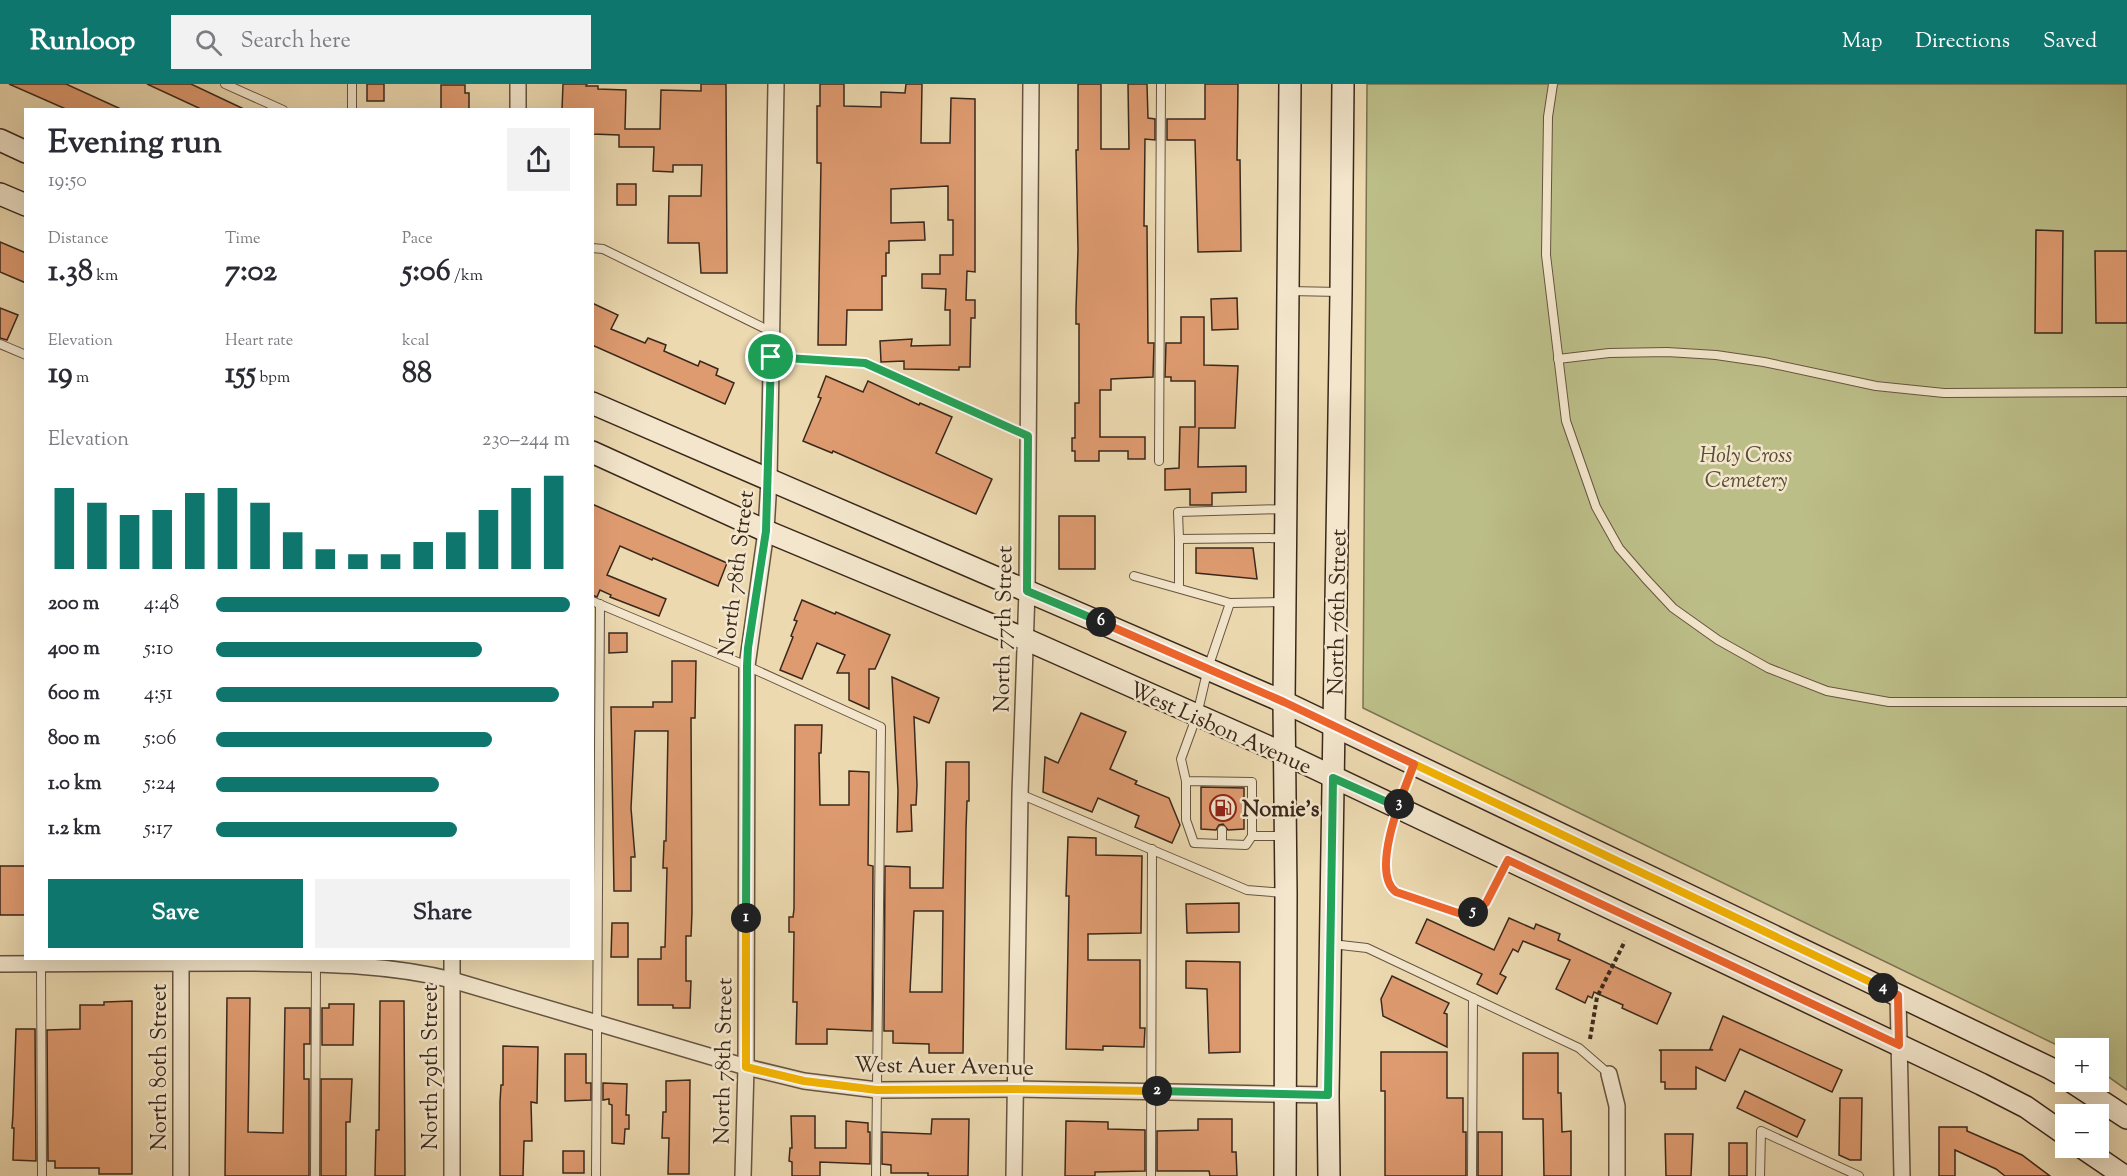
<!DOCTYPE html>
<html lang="en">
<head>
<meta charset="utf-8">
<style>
  :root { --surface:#fff; --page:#f2f2f3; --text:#2b2b33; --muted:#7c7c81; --accent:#0f766e }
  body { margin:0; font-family:"Sorts Mill Goudy",serif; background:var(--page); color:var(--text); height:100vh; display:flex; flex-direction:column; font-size:22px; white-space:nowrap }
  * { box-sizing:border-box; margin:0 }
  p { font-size:20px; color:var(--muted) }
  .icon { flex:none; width:33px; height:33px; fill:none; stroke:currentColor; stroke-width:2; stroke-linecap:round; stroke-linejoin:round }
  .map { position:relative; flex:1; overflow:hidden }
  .sheet { position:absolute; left:24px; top:24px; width:570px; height:852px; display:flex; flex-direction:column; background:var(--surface); border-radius:0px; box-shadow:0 6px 24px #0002 }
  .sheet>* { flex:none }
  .buttons { position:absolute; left:2055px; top:954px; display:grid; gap:12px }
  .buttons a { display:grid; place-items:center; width:54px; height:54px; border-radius:0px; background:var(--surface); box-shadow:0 6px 24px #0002; font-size:30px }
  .pin { position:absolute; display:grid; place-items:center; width:51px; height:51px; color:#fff; margin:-26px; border:3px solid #fff; border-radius:50%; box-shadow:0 2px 6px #0007 }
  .km { position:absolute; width:30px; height:30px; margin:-15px; border-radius:50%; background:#222; color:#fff; font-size:16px; line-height:30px; text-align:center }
  .round { display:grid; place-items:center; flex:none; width:63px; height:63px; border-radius:0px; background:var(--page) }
  .head { display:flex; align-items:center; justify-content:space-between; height:102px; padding:0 24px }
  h1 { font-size:33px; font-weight:800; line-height:45px }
  .figures { display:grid; grid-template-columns:repeat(3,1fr); gap:9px; height:102px; padding:6px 24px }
  .figures div { display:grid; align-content:center }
  .figures b { font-size:30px; font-weight:800 }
  .figures small { font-size:16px; font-weight:400 }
  .figures p { font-size:16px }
  .chart { height:168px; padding:12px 24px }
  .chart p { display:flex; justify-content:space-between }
  .chart svg { width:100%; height:108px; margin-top:6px; stroke:var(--accent); stroke-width:6 }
  .button { display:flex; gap:12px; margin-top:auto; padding:12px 24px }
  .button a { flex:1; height:69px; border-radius:0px; background:var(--accent); color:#fff; font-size:24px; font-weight:800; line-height:69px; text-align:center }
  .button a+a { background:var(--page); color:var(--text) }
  ul { padding:0 24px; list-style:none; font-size:20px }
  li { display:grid; grid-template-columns:96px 72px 1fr; align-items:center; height:45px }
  li i { height:15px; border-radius:8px; background:var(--accent) }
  header { display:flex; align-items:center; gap:36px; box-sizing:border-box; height:84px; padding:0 30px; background:var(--accent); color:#fff }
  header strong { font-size:28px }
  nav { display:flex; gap:33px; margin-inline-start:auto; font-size:21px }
  .search { width:420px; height:54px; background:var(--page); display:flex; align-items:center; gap:15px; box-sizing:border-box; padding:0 21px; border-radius:0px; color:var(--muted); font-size:22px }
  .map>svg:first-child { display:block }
  .green { fill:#bcbe88; stroke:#7b7352; stroke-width:1.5 }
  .building { fill:#df9b70; stroke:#3a281c; stroke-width:1.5; fill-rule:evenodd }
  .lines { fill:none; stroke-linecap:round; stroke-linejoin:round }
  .service-casing { stroke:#665441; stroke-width:10 }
  .minor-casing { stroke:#665441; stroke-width:18 }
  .secondary-casing { stroke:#3a281c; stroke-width:24 }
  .path { stroke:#3a281c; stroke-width:4; stroke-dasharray:4.5 3; stroke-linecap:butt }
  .service { stroke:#f3e6cc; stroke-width:8 }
  .minor { stroke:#f3e6cc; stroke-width:15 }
  .secondary { stroke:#f3e6cc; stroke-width:21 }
  .split-1-casing { stroke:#fff; stroke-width:12 }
  .split-2-casing { stroke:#fff; stroke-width:12 }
  .split-3-casing { stroke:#fff; stroke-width:12 }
  .split-4-casing { stroke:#fff; stroke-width:12 }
  .split-5-casing { stroke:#fff; stroke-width:12 }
  .split-6-casing { stroke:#fff; stroke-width:12 }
  .split-7-casing { stroke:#fff; stroke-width:12 }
  .split-1 { stroke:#22a559; stroke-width:8 }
  .split-2 { stroke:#f5b400; stroke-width:8 }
  .split-3 { stroke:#22a559; stroke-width:8 }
  .split-4 { stroke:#f5b400; stroke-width:8 }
  .split-5 { stroke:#f0652b; stroke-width:8 }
  .split-6 { stroke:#f0652b; stroke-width:8 }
  .split-7 { stroke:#22a559; stroke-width:8 }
  .labels { text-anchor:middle; stroke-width:5; stroke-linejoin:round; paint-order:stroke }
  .park-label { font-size:22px; font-style:italic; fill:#5a4e37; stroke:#f3e6cc }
  .street-label { font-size:22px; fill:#3a281c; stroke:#f3e6cc }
  .poi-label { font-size:22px; font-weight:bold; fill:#3a281c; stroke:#f3e6cc; text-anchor:start }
</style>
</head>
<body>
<header>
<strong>Runloop</strong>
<div class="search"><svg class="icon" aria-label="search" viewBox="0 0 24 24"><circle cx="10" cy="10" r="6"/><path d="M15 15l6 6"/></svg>Search here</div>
<nav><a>Map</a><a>Directions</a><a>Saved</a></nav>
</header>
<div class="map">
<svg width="2127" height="1092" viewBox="0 0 2127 1092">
  <rect width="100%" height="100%" fill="#ecd9b0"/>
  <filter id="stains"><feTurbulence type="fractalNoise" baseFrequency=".00333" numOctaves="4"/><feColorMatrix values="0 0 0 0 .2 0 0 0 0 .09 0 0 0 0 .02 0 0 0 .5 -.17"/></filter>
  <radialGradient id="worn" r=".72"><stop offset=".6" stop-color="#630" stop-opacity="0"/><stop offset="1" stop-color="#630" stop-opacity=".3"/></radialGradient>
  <polygon class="green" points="1367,0 2127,0 2127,1006 2099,986 2098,964 2065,965 1363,624"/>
  <g class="building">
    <polygon points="9,0 66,0 123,26 68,26"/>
    <polygon points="147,0 191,0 246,26 203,26"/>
    <rect x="367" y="0" width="17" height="17"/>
    <polygon points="563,0 587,0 586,2 598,2 598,5 626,6 625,45 660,45 661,6 701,7 701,0 726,0 727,189 701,189 699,159 668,159 669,112 701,112 702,81 673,81 673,88 653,87 654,63 619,63 619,51 592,50 592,26 562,26"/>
    <polygon points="820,0 844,0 844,22 881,23 881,8 905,9 906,0 922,0 921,59 950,59 951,14 975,15 975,188 967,187 966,216 975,216 975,234 971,234 970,283 959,283 959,286 904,285 904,277 881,278 880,257 912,255 911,262 950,261 950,226 945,226 946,205 922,204 922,190 940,190 940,171 953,171 953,136 948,136 948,102 891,105 891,139 924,138 925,156 889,157 889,169 886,169 886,192 882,192 882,226 847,226 846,261 818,261 821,79 817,79 817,22 820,22"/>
    <polygon points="1078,0 1101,0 1101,65 1129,65 1128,0 1147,0 1148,34 1155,35 1155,56 1145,55 1144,142 1147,142 1148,259 1154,259 1153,293 1111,295 1111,306 1100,306 1100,353 1145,353 1145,375 1128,375 1128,367 1099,367 1099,377 1075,377 1075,367 1072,367 1072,354 1075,354 1075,319 1079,319 1079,240 1076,240 1076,225 1078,166 1076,66 1078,66"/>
    <polygon points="1205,0 1238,0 1237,76 1240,76 1241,167 1198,168 1195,56 1167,56 1167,35 1205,35"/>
    <polygon points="441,1 465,1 465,9 469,9 469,25 441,25"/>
    <rect x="617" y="100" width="19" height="21"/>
    <polygon points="2036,146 2063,147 2062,249 2035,249"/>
    <polygon points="0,158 26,169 26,199 0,188"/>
    <polygon points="2095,167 2127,167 2127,239 2096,239"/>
    <polygon points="1237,214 1238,245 1212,246 1211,215"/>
    <polygon points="592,219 618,231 611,245 645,259 648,254 666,261 664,267 698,282 700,277 718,285 716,291 734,299 725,320 592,261"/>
    <polygon points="0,224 18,231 7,256 0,254"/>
    <polygon points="1181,233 1204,233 1204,281 1238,282 1235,344 1199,344 1198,383 1246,382 1246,408 1212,409 1212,421 1190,421 1190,405 1165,406 1165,385 1179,384 1180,343 1195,343 1195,297 1171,297 1171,293 1165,293 1166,259 1181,259"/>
    <polygon points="826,292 863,308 868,297 919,321 920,319 952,333 936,369 992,395 976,430 833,367 832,369 803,357 821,314 818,313"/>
    <polygon points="592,420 727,479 718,502 653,474 652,476 620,462 607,491 666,515 659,532 610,513 611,511 600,506 597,513 592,511"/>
    <rect x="1059" y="432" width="36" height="53"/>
    <polygon points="1196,464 1253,464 1257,495 1196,489"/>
    <polygon points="802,516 835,530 836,528 890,551 875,585 869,585 869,625 849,616 849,589 837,589 845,571 817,559 802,595 780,586 793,553 791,552 797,537 794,536"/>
    <polygon points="609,549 627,549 627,568 609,569"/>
    <polygon points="672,577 696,577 695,634 691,634 692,828 691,852 686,852 686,897 691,897 690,924 673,924 673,921 638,921 638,875 661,875 661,863 665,863 667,784 663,784 664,757 666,757 668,647 635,647 631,724 635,773 631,773 631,807 614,807 611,623 653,623 653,618 672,618"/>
    <polygon points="892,593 939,614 929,639 914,633 917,701 916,721 911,721 912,747 897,748 898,707"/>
    <polygon points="1081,629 1126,648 1110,685 1137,697 1135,700 1169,714 1180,741 1172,759 1135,743 1139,732 1098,714 1092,728 1043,708 1045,673 1058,679"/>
    <polygon points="795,641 822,641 821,669 819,669 820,721 849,721 849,687 869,688 868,781 873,782 872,947 827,945 827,960 796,960 797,918 793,918 794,848 789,848 789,833 793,833 794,825"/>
    <path d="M946,678H969V717H967L966,745L963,969H929V960L893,959V947H884L885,782L910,783V804H943ZM914,827H943L942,908H910Z"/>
    <polygon points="1201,703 1244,704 1244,745 1228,746 1223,740 1219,741 1216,746 1201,745"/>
    <polygon points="1068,753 1096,754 1096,771 1142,772 1141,849 1088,850 1088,876 1140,876 1140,944 1145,944 1144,963 1103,962 1103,966 1066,965 1069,812 1066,812"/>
    <rect x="0" y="782" width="26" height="49"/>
    <polygon points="1239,819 1239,848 1187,849 1186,820"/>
    <polygon points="1509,834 1534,845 1536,840 1560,850 1558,856 1671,909 1657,940 1622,924 1623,921 1594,908 1592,914 1588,912 1585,919 1556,905 1570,876 1523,857 1518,868 1513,865 1500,890 1506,893 1497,910 1477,900 1482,890 1416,859 1427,835 1494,866"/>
    <polygon points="612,839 628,839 628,873 611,873"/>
    <polygon points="1186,877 1240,878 1240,968 1209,969 1207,905 1186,904"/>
    <polygon points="1392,892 1449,919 1444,929 1447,930 1447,963 1383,932 1381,915"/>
    <polygon points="227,914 250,914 248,1048 283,1049 285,924 310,924 310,960 304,960 304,995 309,995 309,1092 225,1092"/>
    <polygon points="132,917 132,1090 99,1090 99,1084 55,1084 55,1077 48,1077 47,946 80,945 80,921 104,921 104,918"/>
    <polygon points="380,917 404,917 405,1092 375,1092 376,1046 379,1046"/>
    <polygon points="329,920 354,920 353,961 322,961 322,924 329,924"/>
    <polygon points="1723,932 1842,986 1832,1008 1740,965 1725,997 1696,983 1696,1005 1665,1005 1665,998 1661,998 1661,967 1659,966 1713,966 1710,965"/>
    <polygon points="16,945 35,945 36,1077 13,1076 14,1044 12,1044 13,1030"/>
    <polygon points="503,962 538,963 537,1019 531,1018 532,1057 524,1057 523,1092 500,1092 500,1018 501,1001 503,1001"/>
    <polygon points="1381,968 1447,968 1447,1014 1463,1014 1463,1048 1466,1048 1466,1092 1385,1092 1385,1007 1381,1007"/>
    <polygon points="1523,969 1558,969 1558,1009 1561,1009 1562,1048 1571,1047 1571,1092 1544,1092 1543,1035 1523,1035"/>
    <polygon points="565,970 586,970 586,999 591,999 591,1016 565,1017"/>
    <polygon points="321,995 352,995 350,1038 346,1038 346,1092 321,1092"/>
    <polygon points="690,996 689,1090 668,1090 669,1054 662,1054 663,1028 666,1028 666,997"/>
    <polygon points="603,999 627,1000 626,1031 629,1031 629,1045 625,1045 624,1060 612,1059 612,1021 609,1020 609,1015 603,1016"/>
    <polygon points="1745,1007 1805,1036 1797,1053 1737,1024"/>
    <polygon points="1840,1014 1862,1014 1861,1076 1850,1076 1839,1071"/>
    <polygon points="791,1032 815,1032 815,1064 846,1064 846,1037 868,1039 868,1048 870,1048 870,1080 820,1078 820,1092 792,1092 792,1078 789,1077 790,1064 792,1064"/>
    <polygon points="932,1035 969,1035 968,1092 928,1092 928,1089 891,1089 891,1081 882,1080 882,1048 931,1050"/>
    <polygon points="1198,1035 1232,1035 1232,1068 1236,1068 1237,1092 1210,1092 1209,1087 1157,1087 1157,1047 1198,1046"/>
    <polygon points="1066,1037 1108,1038 1108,1045 1145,1046 1145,1087 1095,1088 1095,1092 1065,1092"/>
    <polygon points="1939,1043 1967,1043 1967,1047 2022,1071 2050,1092 2005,1092 1996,1085 1955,1066 1955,1092 1939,1092"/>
    <rect x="1478" y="1048" width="24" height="44"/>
    <polygon points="1665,1050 1693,1050 1691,1092 1666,1092"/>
    <rect x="1729" y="1059" width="18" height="33"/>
    <rect x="563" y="1067" width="21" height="22"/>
  </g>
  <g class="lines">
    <defs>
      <g id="service">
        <polyline points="225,0 283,26"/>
        <polyline points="1553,0 1548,33 1546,171 1566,337 1596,423 1619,464 1645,494 1673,524 1718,556 1768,584 1827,607 1889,618 2127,618"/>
        <polyline points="352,26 352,0"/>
        <polyline points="592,164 603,165 772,248"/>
        <polyline points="1289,207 1340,208"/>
        <polyline points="0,260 26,271"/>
        <polyline points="771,273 865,279 1028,352"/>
        <polyline points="1558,275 1609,269 1667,268 1716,271 1764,278 1876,302 1944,309 2127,308"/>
        <polyline points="1159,377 1161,0"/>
        <polyline points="1179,455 1178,428 1285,425"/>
        <polyline points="1134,492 1230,519 1208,584 1197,631 1181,675 1186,697 1186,736 1194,759 1246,761 1252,752 1252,698 1186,697"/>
        <polyline points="1179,504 1179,455 1284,454"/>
        <polyline points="592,517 747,582 881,643 876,1092"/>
        <polyline points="1230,519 1283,518"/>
        <path d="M1413,682C1404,708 1369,788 1396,808L1467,832L1486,819L1508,778"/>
        <polyline points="1020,710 1247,806 1284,809"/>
        <polyline points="1222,746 1222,760"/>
        <polyline points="1252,752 1284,752"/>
        <polyline points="1332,860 1367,864 1579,964 1609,990"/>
        <polyline points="41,879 42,1092"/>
        <polyline points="315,1092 316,879"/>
        <polyline points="596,1092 600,520"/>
        <polyline points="1151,1092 1152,765"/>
        <polyline points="1472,1092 1473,914"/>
        <polyline points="1760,1092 1761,1047 1859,1092"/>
      </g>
      <g id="minor">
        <polyline points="518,26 518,0"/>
        <polyline points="181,874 181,1092"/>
        <polyline points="452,874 452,1092"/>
        <path d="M0,880C82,879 165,879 247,879C316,880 385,879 452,896L746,983L804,997L877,1006L1014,1005L1328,1011"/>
        <polyline points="1898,911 1902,1092"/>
        <polyline points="1609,990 1617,1022 1617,1092"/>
        <polyline points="743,1092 746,983 747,582 766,447 769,396 776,0"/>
        <polyline points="1014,1092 1020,710 1027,507 1031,0"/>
      </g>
      <g id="secondary">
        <polyline points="0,56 26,68"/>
        <polyline points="0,110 26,121"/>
        <polyline points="592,319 1284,618 2050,984 2066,993"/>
        <polyline points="592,368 766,447 1025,555 1285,670 1981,1000 2026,1023 2066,1051"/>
        <polyline points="2072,998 2127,1034"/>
        <polyline points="2083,1064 2124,1092"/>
        <polyline points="1285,1092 1286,809 1284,618 1290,0"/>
        <polyline points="1329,1092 1328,1011 1341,209 1343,0"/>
      </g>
    </defs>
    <use href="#service" class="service-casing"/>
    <use href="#minor" class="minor-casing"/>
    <use href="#secondary" class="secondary-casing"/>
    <polyline class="path" points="1590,955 1597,913 1625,857"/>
    <use href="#service" class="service"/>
    <use href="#minor" class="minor"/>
    <use href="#secondary" class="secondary"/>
  </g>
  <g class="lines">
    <defs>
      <polyline id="split-1" points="746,834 747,582 748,564 766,447 771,273"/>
      <polyline id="split-2" points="746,834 746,983 804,997 877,1006 1014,1005 1157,1007"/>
      <polyline id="split-3" points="1157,1007 1328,1011 1333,694 1398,723 1399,720"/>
      <polyline id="split-4" points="1399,720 1414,680 1883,904"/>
      <polyline id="split-5" points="1473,828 1486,819 1508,776 1899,961 1898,911 1883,904"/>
      <path id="split-6" d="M1101,538L1284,618L1414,680C1404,706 1369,788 1396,808L1467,832L1473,828"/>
      <polyline id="split-7" points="771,273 865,279 1028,352 1027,507 1101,538"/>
    </defs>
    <use href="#split-1" class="split-1-casing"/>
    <use href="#split-2" class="split-2-casing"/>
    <use href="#split-3" class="split-3-casing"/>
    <use href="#split-4" class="split-4-casing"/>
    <use href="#split-5" class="split-5-casing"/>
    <use href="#split-6" class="split-6-casing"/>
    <use href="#split-7" class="split-7-casing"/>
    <use href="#split-1" class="split-1"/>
    <use href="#split-2" class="split-2"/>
    <use href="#split-3" class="split-3"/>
    <use href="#split-4" class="split-4"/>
    <use href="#split-5" class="split-5"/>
    <use href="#split-6" class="split-6"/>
    <use href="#split-7" class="split-7"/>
  </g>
  <defs>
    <symbol id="fuel-ring" viewBox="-11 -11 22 22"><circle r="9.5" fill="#f3e6cc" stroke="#8f2418" stroke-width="1.5"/><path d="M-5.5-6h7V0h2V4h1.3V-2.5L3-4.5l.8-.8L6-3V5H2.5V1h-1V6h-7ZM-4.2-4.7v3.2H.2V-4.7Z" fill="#8f2418"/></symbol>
  </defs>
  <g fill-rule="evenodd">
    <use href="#fuel-ring" x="1208" y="709" width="30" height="30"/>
  </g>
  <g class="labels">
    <g class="park-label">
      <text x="1746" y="378">Holy Cross<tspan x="1746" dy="25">Cemetery</tspan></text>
    </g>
    <g class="street-label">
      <text transform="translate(735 489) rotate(-83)" y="8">North 78th Street</text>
      <text transform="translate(1336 528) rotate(-89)" y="8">North 76th Street</text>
      <text transform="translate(1002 545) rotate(-89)" y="8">North 77th Street</text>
      <text transform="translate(1221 643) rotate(24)" y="8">West Lisbon Avenue</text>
      <text transform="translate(722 977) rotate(-89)" y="8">North 78th Street</text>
      <text transform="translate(944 981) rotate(1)" y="8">West Auer Avenue</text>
      <text transform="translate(158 983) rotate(-90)" y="8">North 80th Street</text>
      <text transform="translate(429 983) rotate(-90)" y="8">North 79th Street</text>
    </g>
    <g class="poi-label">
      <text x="1242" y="732">Nomie's</text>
    </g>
  </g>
  <rect width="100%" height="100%" filter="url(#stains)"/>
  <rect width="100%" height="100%" fill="url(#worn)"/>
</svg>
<div class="buttons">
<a>+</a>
<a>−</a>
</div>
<div class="pin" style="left:771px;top:273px;background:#1e9e55"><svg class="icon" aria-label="arrive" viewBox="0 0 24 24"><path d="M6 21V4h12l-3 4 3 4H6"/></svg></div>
<b class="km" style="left:746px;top:834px">1</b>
<b class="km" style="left:1157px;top:1007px">2</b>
<b class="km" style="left:1399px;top:720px">3</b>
<b class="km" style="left:1883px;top:904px">4</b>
<b class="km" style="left:1473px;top:828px">5</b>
<b class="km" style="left:1101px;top:538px">6</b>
<section class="sheet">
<div class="head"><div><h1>Evening run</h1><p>19:50</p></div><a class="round"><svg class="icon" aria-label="share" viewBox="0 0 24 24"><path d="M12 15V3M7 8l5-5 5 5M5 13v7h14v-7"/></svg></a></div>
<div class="figures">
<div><p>Distance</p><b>1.38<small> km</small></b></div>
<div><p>Time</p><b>7:02</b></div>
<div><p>Pace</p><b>5:06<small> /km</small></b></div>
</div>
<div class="figures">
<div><p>Elevation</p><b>19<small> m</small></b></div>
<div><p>Heart rate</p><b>155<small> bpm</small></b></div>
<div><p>kcal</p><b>88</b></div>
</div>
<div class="chart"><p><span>Elevation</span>230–244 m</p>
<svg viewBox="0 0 160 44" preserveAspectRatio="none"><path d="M5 44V11M15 44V17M25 44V22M35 44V20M45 44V13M55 44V11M65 44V17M75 44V29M85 44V36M95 44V38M105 44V38M115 44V33M125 44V29M135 44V20M145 44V11M155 44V6"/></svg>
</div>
<ul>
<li><b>200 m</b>4:48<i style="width:100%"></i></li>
<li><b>400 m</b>5:10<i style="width:75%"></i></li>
<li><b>600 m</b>4:51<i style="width:97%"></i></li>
<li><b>800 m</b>5:06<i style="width:78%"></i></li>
<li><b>1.0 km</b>5:24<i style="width:63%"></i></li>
<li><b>1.2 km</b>5:17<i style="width:68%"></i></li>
</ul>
<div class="button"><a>Save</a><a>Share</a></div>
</section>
</div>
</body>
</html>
